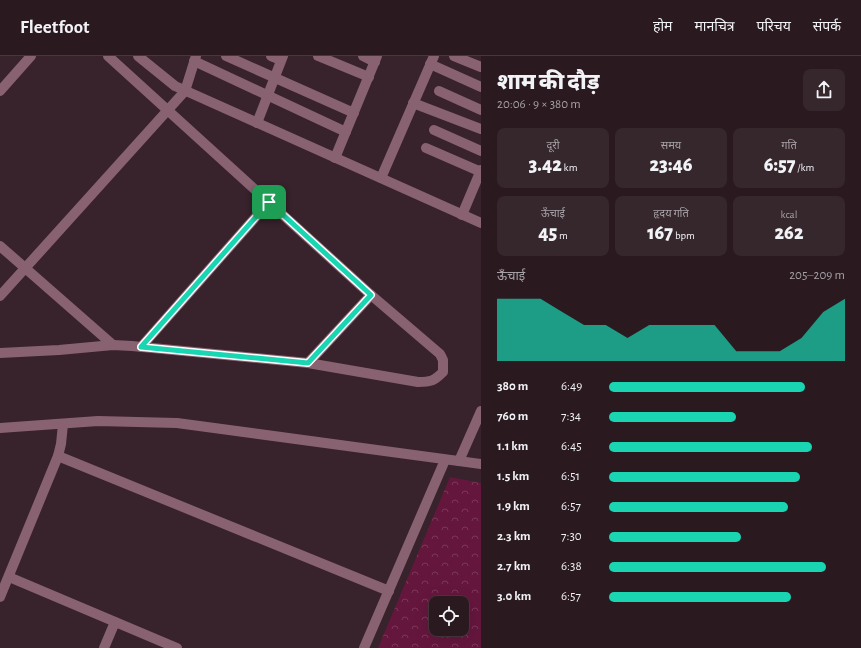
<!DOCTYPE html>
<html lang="hi">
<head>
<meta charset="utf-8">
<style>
  :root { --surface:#2a1a20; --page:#36272d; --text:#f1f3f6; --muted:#a5a1a5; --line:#46383e; --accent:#19d5b2 }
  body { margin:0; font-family:"Alegreya Sans","Noto Sans Devanagari",sans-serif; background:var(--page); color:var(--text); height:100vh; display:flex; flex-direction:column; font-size:15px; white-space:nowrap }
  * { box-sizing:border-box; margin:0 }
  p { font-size:13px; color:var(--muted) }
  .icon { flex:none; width:22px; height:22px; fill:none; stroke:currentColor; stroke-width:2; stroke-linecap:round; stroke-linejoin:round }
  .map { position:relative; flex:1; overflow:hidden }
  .details { display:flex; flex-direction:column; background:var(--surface); width:380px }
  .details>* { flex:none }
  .tools { position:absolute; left:429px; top:540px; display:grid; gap:8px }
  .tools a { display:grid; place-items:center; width:40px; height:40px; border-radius:8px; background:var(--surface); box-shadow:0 4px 16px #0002,0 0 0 1px var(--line); font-size:20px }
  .pin { position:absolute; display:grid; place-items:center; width:34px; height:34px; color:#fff; margin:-17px; border-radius:8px; box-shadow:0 2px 6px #0006 }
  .round { display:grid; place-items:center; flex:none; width:42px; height:42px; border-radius:8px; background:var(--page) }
  .overview { display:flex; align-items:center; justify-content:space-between; height:68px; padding:0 16px }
  h1 { font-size:22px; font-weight:800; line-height:30px }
  .stats { display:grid; grid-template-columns:repeat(3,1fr); gap:6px; height:68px; padding:4px 16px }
  .stats div { display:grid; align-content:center; border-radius:8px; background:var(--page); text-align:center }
  .stats b { font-size:20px; font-weight:800 }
  .stats small { font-size:11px; font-weight:400 }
  .stats p { font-size:11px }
  .chart { height:112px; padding:8px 16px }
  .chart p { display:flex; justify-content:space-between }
  .chart svg { width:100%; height:72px; margin-top:4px; fill:var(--accent); opacity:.7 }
  ul { padding:0 16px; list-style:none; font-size:13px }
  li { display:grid; grid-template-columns:64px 48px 1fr; align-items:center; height:30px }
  li i { height:10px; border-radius:5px; background:var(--accent) }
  header { display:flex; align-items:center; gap:24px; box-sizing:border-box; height:56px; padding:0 20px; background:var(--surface); border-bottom:1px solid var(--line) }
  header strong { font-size:19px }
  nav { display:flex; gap:22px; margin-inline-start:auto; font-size:14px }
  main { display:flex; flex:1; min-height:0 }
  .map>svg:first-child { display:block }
  .park { fill:url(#park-crowns); fill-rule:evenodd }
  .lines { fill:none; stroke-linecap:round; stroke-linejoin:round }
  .minor { stroke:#896271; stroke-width:10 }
  .route-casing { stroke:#fff; stroke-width:8 }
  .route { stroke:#19d5b2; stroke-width:5 }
</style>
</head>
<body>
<header>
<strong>Fleetfoot</strong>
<nav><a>होम</a><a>मानचित्र</a><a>परिचय</a><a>संपर्क</a></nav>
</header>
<main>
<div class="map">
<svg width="481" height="592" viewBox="0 0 481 592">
  <defs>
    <pattern id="park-crowns" width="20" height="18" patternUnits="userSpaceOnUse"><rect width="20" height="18" fill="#65163d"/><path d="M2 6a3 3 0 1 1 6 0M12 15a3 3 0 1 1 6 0" fill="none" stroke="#7b3758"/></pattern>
  </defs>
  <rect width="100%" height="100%" fill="#38222b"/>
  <path class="park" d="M450,421L481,427V592H378ZM436,547H462V573H436Z"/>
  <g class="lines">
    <g class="minor">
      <polyline points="138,0 175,30 481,167"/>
      <polyline points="226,0 354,57"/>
      <polyline points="271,0 281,4"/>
      <polyline points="318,0 369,21"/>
      <polyline points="363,0 375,6"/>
      <polyline points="454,0 481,11"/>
      <polyline points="194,5 346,76"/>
      <polyline points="430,8 481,31"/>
      <polyline points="0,35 31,0"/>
      <polyline points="439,35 481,54"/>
      <polyline points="413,47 481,73"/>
      <polyline points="257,67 283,0"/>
      <polyline points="434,74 481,95"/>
      <polyline points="426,92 481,116"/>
      <polyline points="335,102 377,0"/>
      <polyline points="381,122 434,0"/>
      <polyline points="462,159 481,114"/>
      <polyline points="0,190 113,289"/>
      <polyline points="0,240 185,35 196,0"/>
      <polyline points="141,291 269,146"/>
      <path d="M0,297L59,294L113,289L132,290L308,307L418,326C431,326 434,325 443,316V304L440,298L371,239L108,0"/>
      <polyline points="308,307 371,239"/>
      <polyline points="0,372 98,365 177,367 481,408"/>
      <polyline points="58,400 389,535"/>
      <polyline points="459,405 481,355"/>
      <polyline points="9,521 177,592"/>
      <polyline points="0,541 58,400 61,388 63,368"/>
      <polyline points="104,592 115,566"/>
      <polyline points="364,592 445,404"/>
    </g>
  </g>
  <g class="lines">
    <defs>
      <polygon id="route" points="269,146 371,239 308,307 141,291"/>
    </defs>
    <use href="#route" class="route-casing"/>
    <use href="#route" class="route"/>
  </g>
</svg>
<div class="tools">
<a><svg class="icon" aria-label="locate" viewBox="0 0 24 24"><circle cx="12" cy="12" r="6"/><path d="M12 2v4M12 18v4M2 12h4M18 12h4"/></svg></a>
</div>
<div class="pin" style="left:269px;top:146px;background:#1e9e55"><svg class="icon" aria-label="arrive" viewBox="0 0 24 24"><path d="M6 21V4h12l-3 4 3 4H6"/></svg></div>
</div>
<section class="details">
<div class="overview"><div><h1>शाम की दौड़</h1><p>20:06 · 9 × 380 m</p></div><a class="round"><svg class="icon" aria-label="share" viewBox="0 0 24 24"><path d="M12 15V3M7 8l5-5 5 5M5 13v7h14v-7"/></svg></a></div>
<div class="stats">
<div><p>दूरी</p><b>3.42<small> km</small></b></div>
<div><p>समय</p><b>23:46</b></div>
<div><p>गति</p><b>6:57<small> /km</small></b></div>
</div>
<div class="stats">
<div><p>ऊँचाई</p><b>45<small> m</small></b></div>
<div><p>हृदय गति</p><b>167<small> bpm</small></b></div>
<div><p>kcal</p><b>262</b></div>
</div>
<div class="chart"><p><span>ऊँचाई</span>205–209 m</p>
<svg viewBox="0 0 160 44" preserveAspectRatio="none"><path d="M0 44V6L10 6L20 6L30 14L40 22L50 22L60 30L70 22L80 22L90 22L100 22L110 38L120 38L130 38L140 30L150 14L160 6V44z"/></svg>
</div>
<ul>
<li><b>380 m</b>6:49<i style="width:83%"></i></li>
<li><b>760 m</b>7:34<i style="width:54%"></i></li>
<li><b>1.1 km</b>6:45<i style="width:86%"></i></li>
<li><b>1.5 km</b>6:51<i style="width:81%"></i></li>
<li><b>1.9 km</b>6:57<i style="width:76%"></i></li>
<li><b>2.3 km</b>7:30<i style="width:56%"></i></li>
<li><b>2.7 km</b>6:38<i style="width:92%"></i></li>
<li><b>3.0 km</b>6:57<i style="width:77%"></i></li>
</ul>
</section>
</main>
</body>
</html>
